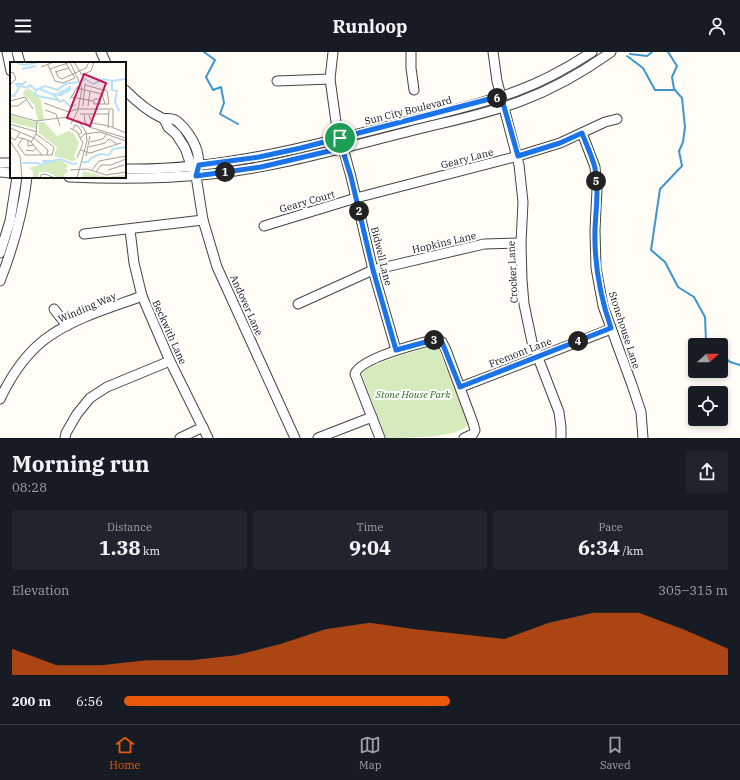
<!DOCTYPE html>
<html lang="en">
<head>
<meta charset="utf-8">
<style>
  :root { --surface:#171b24; --page:#20242c; --text:#f1f3f6; --muted:#9ea1a6; --line:#363941; --accent:#ea580c }
  body { margin:0; font-family:"IBM Plex Serif",serif; background:var(--page); color:var(--text); height:100vh; display:flex; flex-direction:column; font-size:15px; white-space:nowrap }
  * { box-sizing:border-box; margin:0 }
  p { font-size:13px; color:var(--muted) }
  .icon { flex:none; width:22px; height:22px; fill:none; stroke:currentColor; stroke-width:2; stroke-linecap:round; stroke-linejoin:round }
  .map { position:relative; height:386px; overflow:hidden }
  .details { display:flex; flex-direction:column; background:var(--surface); flex:1 }
  .details>* { flex:none }
  .needle { width:26px; rotate:69deg }
  .buttons { position:absolute; left:688px; top:286px; display:grid; gap:8px }
  .buttons a { display:grid; place-items:center; width:40px; height:40px; border-radius:4px; background:var(--surface); box-shadow:0 2px 6px #0003; font-size:20px }
  .pin { position:absolute; display:grid; place-items:center; width:34px; height:34px; color:#fff; margin:-17px; border:2px solid #fff; border-radius:50%; box-shadow:0 1px 4px #0007 }
  .km { position:absolute; width:20px; height:20px; margin:-10px; border-radius:50%; background:#222; color:#fff; font-size:11px; line-height:20px; text-align:center }
  .round { display:grid; place-items:center; flex:none; width:42px; height:42px; border-radius:4px; background:var(--page) }
  .head { display:flex; align-items:center; justify-content:space-between; height:68px; padding:0 12px }
  h1 { font-size:22px; font-weight:700; line-height:30px }
  .figures { display:grid; grid-template-columns:repeat(3,1fr); gap:6px; height:68px; padding:4px 12px }
  .figures div { display:grid; align-content:center; border-radius:4px; background:var(--page); text-align:center }
  .figures b { font-size:20px; font-weight:700 }
  .figures small { font-size:11px; font-weight:400 }
  .figures p { font-size:11px }
  .chart { height:112px; padding:8px 12px }
  .chart p { display:flex; justify-content:space-between }
  .chart svg { width:100%; height:72px; margin-top:4px; fill:var(--accent); opacity:.7 }
  ul { padding:0 12px; list-style:none; font-size:13px }
  li { display:grid; grid-template-columns:64px 48px 1fr; align-items:center; height:30px }
  li i { height:10px; border-radius:5px; background:var(--accent) }
  header { display:flex; justify-content:space-between; align-items:center; height:52px; padding:0 12px; background:var(--surface); font-size:18px; font-weight:700 }
  .menu { display:flex; justify-content:space-around; align-items:center; height:56px; border-top:1px solid var(--line); background:var(--surface); font-size:11px; color:var(--muted) }
  .menu a { display:grid; justify-items:center; gap:2px }
  .menu .active { color:var(--accent) }
  .map>svg:first-child { display:block }
  .green { fill:#d5ebbd }
  .lines { fill:none; stroke-linecap:round; stroke-linejoin:round }
  .stream { stroke:#3f96cf; stroke-width:2 }
  .minor-casing { stroke:#444; stroke-width:11 }
  .minor { stroke:#fff; stroke-width:9 }
  .route-casing { stroke:#fff; stroke-width:8 }
  .route { stroke:#1a73e8; stroke-width:5 }
  .labels { text-anchor:middle; stroke-width:4; stroke-linejoin:round; paint-order:stroke }
  .street-label { font-size:10px; fill:#111; stroke:#fff }
  .park-label { font-size:10px; font-style:italic; fill:#2f6b1f; stroke:#fff }
  .inset-river { fill:none; stroke:#b9e0f7; stroke-width:2 }
  .inset-road { fill:none; stroke:#a09f9a; stroke-width:1 }
  .view { fill:#c2185b; fill-opacity:0.15; stroke:#c2185b; stroke-width:2 }
  .inset-edge { fill:none; stroke:#111; stroke-width:2 }
</style>
</head>
<body>
<header><svg class="icon" aria-label="menu" viewBox="0 0 24 24"><path d="M4 6h16M4 12h16M4 18h16"/></svg>Runloop<svg class="icon" aria-label="person" viewBox="0 0 24 24"><circle cx="12" cy="8" r="4"/><path d="M4 21q1-7 8-7t8 7"/></svg></header>
<div class="map">
<svg width="740" height="386" viewBox="0 0 740 386">
  <rect width="100%" height="100%" fill="#fffdf5"/>
  <path class="green" d="M432,294H436L439,297L468,372C463,386 404,386 386,386L362,323L367,316L399,304Z"/>
  <g class="lines">
    <g class="stream">
      <polyline points="204,0 215,8 206,25 213,38 221,35 224,51 220,62 238,72"/>
      <polyline points="668,0 677,14 672,25 674,37 682,46 685,75 683,90 679,99 682,114 660,137 651,198 665,210 678,235 694,245 705,265 706,289 710,293"/>
      <polyline points="630,2 647,4 652,0"/>
      <polyline points="627,4 643,16 655,38 675,38"/>
      <polyline points="721,302 730,310 740,313"/>
    </g>
    <defs>
      <g id="minor">
        <polyline points="7,0 11,19"/>
        <polyline points="17,0 20,11"/>
        <polyline points="101,0 106,11"/>
        <polyline points="333,0 330,27 336,70 351,125 373,218 396,298"/>
        <polyline points="411,0 411,16 414,38"/>
        <polyline points="493,0 497,29 519,113 523,150 521,191 522,228 524,252 532,290 559,360 561,375 561,386"/>
        <polyline points="277,29 330,27"/>
        <path d="M125,38C136,49 149,60 162,66C166,67 171,66 175,68C178,69 181,73 184,76C194,88 202,103 197,119"/>
        <polyline points="164,67 168,75 176,82 185,96 191,113 196,124 203,168 217,215 295,386"/>
        <polyline points="582,81 595,115 597,137 595,178 596,216 603,254 632,333 641,360 643,386"/>
        <polyline points="0,111 11,111"/>
        <path d="M125,117C215,119 303,96 389,74C432,63 476,54 517,39C544,29 569,15 592,0"/>
        <polyline points="0,120 11,121"/>
        <path d="M69,125C117,127 164,127 211,122C278,115 342,96 407,80C445,70 484,63 521,49C553,37 583,20 611,0"/>
        <polyline points="264,174 356,146 518,104 560,91 605,70 617,67"/>
        <polyline points="130,178 134,211 142,244 170,309 208,386"/>
        <polyline points="84,182 203,168"/>
        <polyline points="0,201 10,169 17,125"/>
        <path d="M0,229C13,196 23,161 27,125"/>
        <polyline points="298,252 373,218 484,192 521,191"/>
        <polyline points="54,257 67,274"/>
        <polyline points="461,335 611,277"/>
        <path d="M0,347C12,322 28,298 51,283C77,265 113,255 142,244"/>
        <polyline points="65,386 66,381 77,362 90,346 107,335 170,309"/>
        <polyline points="180,386 203,375"/>
        <polyline points="318,386 372,365"/>
        <path d="M380,386L355,322C360,306 421,291 437,287L442,290L446,298L473,371L475,378L473,382L464,386"/>
      </g>
    </defs>
    <use href="#minor" class="minor-casing"/>
    <use href="#minor" class="minor"/>
  </g>
  <g class="lines">
    <defs>
      <path id="route" d="M501,44L518,104L560,91L582,81C586,92 592,104 595,116C599,136 596,156 595,177C594,211 600,244 611,276L460,335L442,290L437,287L396,298L373,218L351,125L342,96L261,115L196,124L199,113L259,105L301,96Z"/>
    </defs>
    <use href="#route" class="route-casing"/>
    <use href="#route" class="route"/>
  </g>
  <g class="labels">
    <g class="street-label">
      <text transform="translate(408 58) rotate(-14)" y="4">Sun City Boulevard</text>
      <text transform="translate(467 106) rotate(-15)" y="4">Geary Lane</text>
      <text transform="translate(307 149) rotate(-16)" y="4">Geary Court</text>
      <text transform="translate(444 190) rotate(-13)" y="4">Hopkins Lane</text>
      <text transform="translate(382 204) rotate(76)" y="4">Bidwell Lane</text>
      <text transform="translate(512 220) rotate(-93)" y="4">Crocker Lane</text>
      <text transform="translate(247 253) rotate(66)" y="4">Andover Lane</text>
      <text transform="translate(87 255) rotate(-23)" y="4">Winding Way</text>
      <text transform="translate(625 278) rotate(72)" y="4">Stonehouse Lane</text>
      <text transform="translate(170 280) rotate(66)" y="4">Beckwith Lane</text>
      <text transform="translate(520 300) rotate(-21)" y="4">Fremont Lane</text>
    </g>
    <g class="park-label">
      <text x="413" y="346">Stone House Park</text>
    </g>
  </g>
  <g transform="translate(10 10)">
    <rect width="116" height="116" fill="#fffdf5"/>
    <path d="M20,27L31,38L34,58H28L24,42L13,32L14,28ZM0,53L26,60L27,67L0,60ZM28,60H34L47,74L59,69L63,71L69,81L64,95L66,98L62,99L44,94L47,85L29,71ZM49,98L58,103L56,107L58,110L53,113L56,116H48L38,110H29L28,116H23V109L19,106ZM73,109L96,115L116,113V116H72Z" fill="#d5ebbd"/>
    <path class="inset-river" d="M7,1L14,3L29,0M12,7L26,4M71,19L75,17L83,22L94,17L102,19V28L107,29L105,40L109,49M102,19L115,17M8,25L6,22H13L16,19M30,27L44,33L50,40L53,38L60,44L66,43M26,28L25,32L28,34L48,38M43,32L51,33L60,28V24M48,32L59,26M0,33L4,34L10,24L17,26L20,23L26,28L35,24L48,28L55,22L68,20M32,99H45M72,100H78L81,96L90,92L99,93L103,87L116,85M12,101H28L30,103L49,97L63,102L67,101"/>
    <path class="inset-road" d="M60,0L72,26L68,48L61,62M64,0L72,13L81,9L84,0M38,3L45,19L53,21L65,16L55,0M31,5L44,0M40,7L58,1M46,9L48,15L52,17L76,6L79,0M45,10L59,6M0,11L3,10L6,17L0,23M75,23L97,29L99,42H84V37H90V42M67,26L92,32L95,42M62,35L83,39M60,37L68,24M0,39L15,35L23,47M34,41L59,50L67,47H103V65M0,44H8L17,37M73,44L75,21M78,44L80,29M35,48L46,52L50,64M0,52L26,59L58,55L70,61L76,70L77,79L67,116M70,52H99M74,53L75,60L79,65L116,76M79,53L82,61L99,64L116,71M0,62L27,70M0,66L24,76L38,88L37,93M60,66L67,70L73,81L67,96M98,66L99,48M63,67L65,63L68,64L72,70L68,73M0,75L5,78L10,70M8,75L20,79L32,93M13,76L8,83L15,93H42L44,85L26,72M70,76L75,72L90,70L116,79M18,78V84L24,83M0,79L10,94L12,116M21,80L26,72L27,59M80,80L93,77L97,71M79,85L95,81L99,77L107,82M16,88L23,89L27,86M70,88L80,91L111,81M76,94L80,74M60,108L77,107L96,113L116,110M82,108L89,99L116,94M98,108L114,103M86,110L91,103H101L116,97M30,116L31,113L35,112L45,116"/>
    <path class="view" d="M74,12L96,21L80,64L57,56Z"/>
    <rect width="116" height="116" class="inset-edge"/>
  </g>
</svg>
<div class="buttons">
<a><svg class="needle" viewBox="-14 -14 28 28"><path d="M0-13l5 13h-10z" fill="#e53935"/><path d="M0 13l5-13h-10z" fill="#9ea1a6"/></svg></a>
<a><svg class="icon" aria-label="locate" viewBox="0 0 24 24"><circle cx="12" cy="12" r="6"/><path d="M12 2v4M12 18v4M2 12h4M18 12h4"/></svg></a>
</div>
<div class="pin" style="left:340px;top:86px;background:#1e9e55"><svg class="icon" aria-label="arrive" viewBox="0 0 24 24"><path d="M6 21V4h12l-3 4 3 4H6"/></svg></div>
<b class="km" style="left:225px;top:120px">1</b>
<b class="km" style="left:359px;top:159px">2</b>
<b class="km" style="left:434px;top:288px">3</b>
<b class="km" style="left:578px;top:289px">4</b>
<b class="km" style="left:596px;top:129px">5</b>
<b class="km" style="left:497px;top:46px">6</b>
</div>
<section class="details">
<div class="head"><div><h1>Morning run</h1><p>08:28</p></div><a class="round"><svg class="icon" aria-label="share" viewBox="0 0 24 24"><path d="M12 15V3M7 8l5-5 5 5M5 13v7h14v-7"/></svg></a></div>
<div class="figures">
<div><p>Distance</p><b>1.38<small> km</small></b></div>
<div><p>Time</p><b>9:04</b></div>
<div><p>Pace</p><b>6:34<small> /km</small></b></div>
</div>
<div class="chart"><p><span>Elevation</span>305–315 m</p>
<svg viewBox="0 0 160 44" preserveAspectRatio="none"><path d="M0 44V28L10 38L20 38L30 35L40 35L50 32L60 25L70 16L80 12L90 16L100 19L110 22L120 12L130 6L140 6L150 16L160 28V44z"/></svg>
</div>
<ul>
<li><b>200 m</b>6:56<i style="width:54%"></i></li>
</ul>
</section>
<nav class="menu">
<a class="active"><svg class="icon" aria-label="home" viewBox="0 0 24 24"><path d="M3 11l9-7 9 7M6 9v11h12V9"/></svg>Home</a>
<a><svg class="icon" aria-label="map" viewBox="0 0 24 24"><path d="M3 6l6-2 6 2 6-2v14l-6 2-6-2-6 2zM9 4v14M15 6v14"/></svg>Map</a>
<a><svg class="icon" aria-label="saved" viewBox="0 0 24 24"><path d="M7 4h10v16l-5-4-5 4z"/></svg>Saved</a>
</nav>
</body>
</html>
